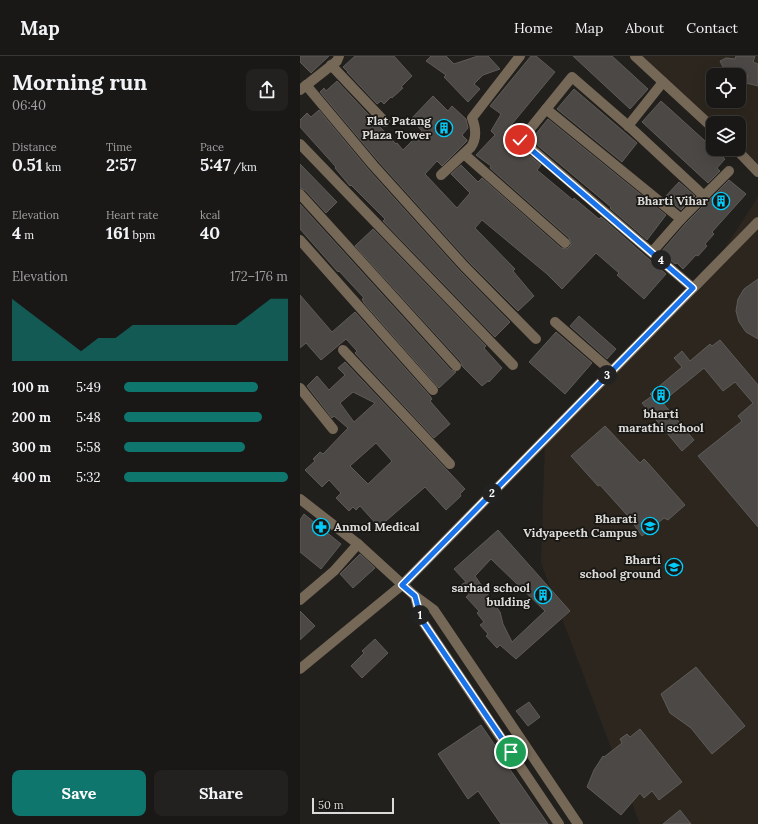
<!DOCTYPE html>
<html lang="en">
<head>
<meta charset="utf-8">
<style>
  :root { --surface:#1a1816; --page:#23211f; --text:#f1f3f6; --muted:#9fa0a1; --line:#383735; --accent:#0f766e }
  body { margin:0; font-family:Lora,serif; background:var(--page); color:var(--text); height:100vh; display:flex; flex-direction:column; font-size:15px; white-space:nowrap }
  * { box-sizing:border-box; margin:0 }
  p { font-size:13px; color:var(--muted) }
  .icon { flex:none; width:22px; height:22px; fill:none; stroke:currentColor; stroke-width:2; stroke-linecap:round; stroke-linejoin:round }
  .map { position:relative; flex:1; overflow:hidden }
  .drawer { display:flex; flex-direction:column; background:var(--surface); width:300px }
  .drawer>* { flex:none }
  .controls { position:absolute; left:406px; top:12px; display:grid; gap:8px }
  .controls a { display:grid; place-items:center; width:40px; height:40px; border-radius:8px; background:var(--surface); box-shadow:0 4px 16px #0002,0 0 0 1px var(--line); font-size:20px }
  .scale { position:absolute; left:12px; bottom:10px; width:82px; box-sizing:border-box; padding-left:4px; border:2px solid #dcdbd9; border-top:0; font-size:11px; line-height:14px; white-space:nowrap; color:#dcdbd9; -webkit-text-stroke:3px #191714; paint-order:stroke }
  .pin { position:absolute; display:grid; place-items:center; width:34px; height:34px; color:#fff; margin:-17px; border:2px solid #fff; border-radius:50%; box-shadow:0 1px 4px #0007 }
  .km { position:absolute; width:20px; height:20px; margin:-10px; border-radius:50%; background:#222; color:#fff; font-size:11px; line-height:20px; text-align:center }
  .round { display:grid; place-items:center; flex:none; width:42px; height:42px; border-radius:8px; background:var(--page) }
  .overview { display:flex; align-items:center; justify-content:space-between; height:68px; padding:0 12px }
  h1 { font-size:22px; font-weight:700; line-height:30px }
  .stats { display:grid; grid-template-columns:repeat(3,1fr); gap:6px; height:68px; padding:4px 12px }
  .stats div { display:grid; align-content:center }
  .stats b { font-size:17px; font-weight:700 }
  .stats small { font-size:11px; font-weight:400 }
  .stats p { font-size:11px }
  .chart { height:112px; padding:8px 12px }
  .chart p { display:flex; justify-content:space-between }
  .chart svg { width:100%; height:72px; margin-top:4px; fill:var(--accent); opacity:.7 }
  .cta { display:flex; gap:8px; margin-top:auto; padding:8px 12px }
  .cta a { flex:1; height:46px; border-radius:8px; background:var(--accent); color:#fff; font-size:16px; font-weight:700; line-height:46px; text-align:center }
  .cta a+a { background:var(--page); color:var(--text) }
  ul { padding:0 12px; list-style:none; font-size:13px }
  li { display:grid; grid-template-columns:64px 48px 1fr; align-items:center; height:30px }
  li i { height:10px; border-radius:5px; background:var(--accent) }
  header { display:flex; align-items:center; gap:24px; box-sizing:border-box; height:56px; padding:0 20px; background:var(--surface); border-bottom:1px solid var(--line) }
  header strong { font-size:19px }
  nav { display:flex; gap:22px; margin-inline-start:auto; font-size:14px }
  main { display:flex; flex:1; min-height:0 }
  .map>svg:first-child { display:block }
  .built { fill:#2c261e; fill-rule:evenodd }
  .building { fill:#4b4845; stroke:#5e5b58; fill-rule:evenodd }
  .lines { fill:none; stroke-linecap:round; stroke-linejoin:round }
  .minor { stroke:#766857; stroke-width:10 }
  .route-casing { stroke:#fff; stroke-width:8 }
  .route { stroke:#1a73e8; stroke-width:5 }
  .labels { text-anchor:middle; stroke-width:3.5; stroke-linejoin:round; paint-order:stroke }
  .poi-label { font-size:12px; font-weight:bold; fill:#dcdbd9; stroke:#191714; text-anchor:end }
</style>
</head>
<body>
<header>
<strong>Map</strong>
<nav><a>Home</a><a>Map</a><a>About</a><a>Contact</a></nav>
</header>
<main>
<section class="drawer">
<div class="overview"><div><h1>Morning run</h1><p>06:40</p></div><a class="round"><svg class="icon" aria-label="share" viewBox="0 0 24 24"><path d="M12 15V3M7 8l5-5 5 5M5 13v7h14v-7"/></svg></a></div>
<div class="stats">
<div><p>Distance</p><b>0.51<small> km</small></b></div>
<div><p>Time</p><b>2:57</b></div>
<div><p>Pace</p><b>5:47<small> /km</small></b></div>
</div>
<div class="stats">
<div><p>Elevation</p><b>4<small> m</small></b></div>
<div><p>Heart rate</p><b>161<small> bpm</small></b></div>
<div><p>kcal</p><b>40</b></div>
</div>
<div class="chart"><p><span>Elevation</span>172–176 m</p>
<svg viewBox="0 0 160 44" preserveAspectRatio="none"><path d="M0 44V6L10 14L20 22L30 30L40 38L50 30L60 30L70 22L80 22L90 22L100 22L110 22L120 22L130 22L140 14L150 6L160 6V44z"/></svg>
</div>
<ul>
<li><b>100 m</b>5:49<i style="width:82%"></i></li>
<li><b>200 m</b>5:48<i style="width:84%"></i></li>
<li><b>300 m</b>5:58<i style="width:74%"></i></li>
<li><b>400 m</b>5:32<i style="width:100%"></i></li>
</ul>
<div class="cta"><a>Save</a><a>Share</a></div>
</section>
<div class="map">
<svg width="458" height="768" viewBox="0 0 458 768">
  <rect width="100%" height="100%" fill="#22201d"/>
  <g class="built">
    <path d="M334,0H458V116L439,93V67H413ZM413,19H439V45H413Z"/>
    <polygon points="458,141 458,768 340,768 241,507 245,383 410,215"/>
  </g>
  <g class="building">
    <polygon points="0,0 29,0 11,17 0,6"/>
    <polygon points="55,0 94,0 112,20 101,31 103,32 92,42 91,41 84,48 81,45 77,48 47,16 48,16 43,11"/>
    <polygon points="131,0 146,0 154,8 178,0 188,0 200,13 183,19 174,28 180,33 168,46 144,21 146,19 126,5"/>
    <polygon points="231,0 236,0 255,16 207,74 215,81 215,86 217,89 241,109 237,114 273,144 274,142 299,163 301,161 366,218 344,243 317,219 319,217 296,197 262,233 247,218 182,164 175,172 215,213 213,215 234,240 218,255 169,206 78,105 20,36 24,32 26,35 37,25 96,88 97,87 103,94 122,75 111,63 133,40 148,55 152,50 166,63 168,72 162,79 167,84 167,85 142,110 137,105 125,118 157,152 170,137 151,118 161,109 178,126 182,122 261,192 267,193 271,189 269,182 190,112 191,110 176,99 195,79 191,75 201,58 190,50"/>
    <polygon points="273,0 312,0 348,33 330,53"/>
    <polygon points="436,0 455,0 453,6 458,8 458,30 446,27 448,19 427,19 420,5 426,2 435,3"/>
    <polygon points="274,33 337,87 322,106 257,53"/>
    <polygon points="361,45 425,103 417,112 420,115 408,127 342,66"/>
    <polygon points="19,54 68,113 159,214 210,266 195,281 83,165 85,163 51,129 50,130 35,112 36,111 0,71 0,64 7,57 11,61"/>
    <polygon points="248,63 366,159 347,184 310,152 311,151 231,84"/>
    <polygon points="0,108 37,146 26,157 5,134 0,132"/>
    <polygon points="429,124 446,138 412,176 414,178 405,188 407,190 398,200 396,199 383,213 377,207 375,208 361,196 386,167"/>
    <polygon points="379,126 395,140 381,154 365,141"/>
    <polygon points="0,148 151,314 156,316 139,332 64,247 62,243 64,242 39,215 38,216 0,173"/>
    <polygon points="73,173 186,290 184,292 202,312 189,326 188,325 182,330 162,310 161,306 55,190"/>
    <polygon points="458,223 458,283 446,276 439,266 436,255 438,243 444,233"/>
    <polygon points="0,239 32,276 55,256 130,340 132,343 130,345 150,368 134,382 55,297 57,295 46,283 21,304 6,287 0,292"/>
    <polygon points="279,260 316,293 307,303 270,270"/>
    <polygon points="256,276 292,307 265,338 229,306"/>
    <polygon points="420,284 458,329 458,471 398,400 442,365 438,360 453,347 435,326 423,335 404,312 362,346 394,384 382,395 342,347 352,340 350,338 382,311 374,302 382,295 390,305 410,288 412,290"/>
    <path d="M45,306L165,433L160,438L161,440L146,454L125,431L79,471L60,450L56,454L53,451L49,455L36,442L41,437L29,424L22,431L5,414L15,405L13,403L20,396L23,398L48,372L34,360L32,362L7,330L17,320L29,334L45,319L38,312ZM53,336L75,347L54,366L40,347ZM76,387L92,405L68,428L50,410Z"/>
    <polygon points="305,370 340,407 344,403 347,406 385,449 368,464 364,462 342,480 327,459 300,429 298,430 271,400"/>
    <polygon points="4,458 41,488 21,513 0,496 0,464"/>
    <path d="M198,474L270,555L216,603L200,589L197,592L186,580L188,578L180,569L184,566L177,557L179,555L166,541L169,538L161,529L166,526L154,513ZM191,503L245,555L212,586L203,568L200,556L175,520Z"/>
    <polygon points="60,498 75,512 53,532 40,518"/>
    <polygon points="0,555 15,570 0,584"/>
    <polygon points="75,583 88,597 62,622 51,610 64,597 62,595"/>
    <polygon points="396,611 445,670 412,698 391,672 370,657 361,638"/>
    <polygon points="229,646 240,661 228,670 216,655"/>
    <polygon points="181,669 210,711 209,712 248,768 201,768 178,735 168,743 138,698"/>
    <polygon points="340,673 382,726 359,744 352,735 344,742 340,737 321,759 287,731 294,714 303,700 304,701 322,687 320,683 327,678 330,681"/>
    <polygon points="380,754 391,768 363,768"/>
  </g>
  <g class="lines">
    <g class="minor">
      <polyline points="335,0 413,72"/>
      <polyline points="31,9 85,66"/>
      <polyline points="6,29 73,109 164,210 236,283"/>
      <polyline points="0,34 37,5 39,0"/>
      <polyline points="246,53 381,163"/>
      <polyline points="328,70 363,26"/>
      <polyline points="0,88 213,309"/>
      <polyline points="436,93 458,116"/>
      <polyline points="164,98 265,187"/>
      <path d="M141,119L171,91C177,82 176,72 172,62L220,0"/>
      <polyline points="0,138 156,310"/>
      <polyline points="404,140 429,115"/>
      <polyline points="0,184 133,334"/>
      <polyline points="352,196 381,163 404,140 333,74 272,21 221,84 393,232"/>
      <polyline points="255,266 311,315"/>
      <polyline points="43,294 150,408"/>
      <polyline points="0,332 33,373"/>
      <polyline points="0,443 58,488 115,540 134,554 278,768"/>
      <polyline points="115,540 121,563 259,768"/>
      <polyline points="0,544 34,515 58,488"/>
      <polyline points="0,613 102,529 458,166"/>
    </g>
  </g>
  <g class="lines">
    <defs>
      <polyline id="route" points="211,696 121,563 115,540 102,529 393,232 220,84"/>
    </defs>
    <use href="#route" class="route-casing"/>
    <use href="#route" class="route"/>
  </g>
  <defs>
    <symbol id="building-ring" viewBox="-11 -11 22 22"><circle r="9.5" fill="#191714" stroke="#03cbf9" stroke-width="1.5"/><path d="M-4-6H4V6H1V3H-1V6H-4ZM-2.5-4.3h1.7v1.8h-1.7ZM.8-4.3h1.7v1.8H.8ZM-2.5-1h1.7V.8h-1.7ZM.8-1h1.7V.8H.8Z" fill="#03cbf9"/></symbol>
    <symbol id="university-ring" viewBox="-11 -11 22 22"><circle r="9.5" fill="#191714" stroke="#03cbf9" stroke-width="1.5"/><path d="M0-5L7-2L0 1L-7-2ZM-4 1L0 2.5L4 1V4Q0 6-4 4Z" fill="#03cbf9"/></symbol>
    <symbol id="pharmacy-ring" viewBox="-11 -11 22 22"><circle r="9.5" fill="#191714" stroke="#03cbf9" stroke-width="1.5"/><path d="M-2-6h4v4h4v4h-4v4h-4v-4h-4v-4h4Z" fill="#03cbf9"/></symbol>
    <symbol id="school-ring" viewBox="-11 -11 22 22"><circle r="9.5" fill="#191714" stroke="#03cbf9" stroke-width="1.5"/><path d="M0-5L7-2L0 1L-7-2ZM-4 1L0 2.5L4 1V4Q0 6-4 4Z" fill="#03cbf9"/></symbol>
  </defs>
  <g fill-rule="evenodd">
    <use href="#building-ring" x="134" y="62" width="20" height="20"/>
    <use href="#building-ring" x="411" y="135" width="20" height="20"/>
    <use href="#building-ring" x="351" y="329" width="20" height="20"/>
    <use href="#university-ring" x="340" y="460" width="20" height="20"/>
    <use href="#pharmacy-ring" x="11" y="461" width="20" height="20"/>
    <use href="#school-ring" x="364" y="501" width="20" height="20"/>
    <use href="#building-ring" x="233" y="529" width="20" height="20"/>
  </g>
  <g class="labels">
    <g class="poi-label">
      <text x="131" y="69">Flat Patang<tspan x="131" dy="14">Plaza Tower</tspan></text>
      <text x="408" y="149">Bharti Vihar</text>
      <text x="361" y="362" text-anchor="middle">bharti<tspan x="361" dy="14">marathi school</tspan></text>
      <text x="337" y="467">Bharati<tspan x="337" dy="14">Vidyapeeth Campus</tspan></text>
      <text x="34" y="475" text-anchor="start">Anmol Medical</text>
      <text x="361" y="508">Bharti<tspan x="361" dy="14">school ground</tspan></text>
      <text x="230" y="536">sarhad school<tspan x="230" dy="14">bulding</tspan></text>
    </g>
  </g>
</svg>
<div class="controls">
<a><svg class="icon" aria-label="locate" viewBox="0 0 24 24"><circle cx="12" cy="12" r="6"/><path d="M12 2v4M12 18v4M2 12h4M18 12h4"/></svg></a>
<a><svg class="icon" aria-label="layers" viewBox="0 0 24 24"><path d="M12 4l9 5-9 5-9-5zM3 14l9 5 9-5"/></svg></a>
</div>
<div class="scale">50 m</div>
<div class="pin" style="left:211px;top:696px;background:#1e9e55"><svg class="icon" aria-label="arrive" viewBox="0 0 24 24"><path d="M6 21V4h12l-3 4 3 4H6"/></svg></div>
<div class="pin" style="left:220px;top:84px;background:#d93025"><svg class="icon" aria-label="check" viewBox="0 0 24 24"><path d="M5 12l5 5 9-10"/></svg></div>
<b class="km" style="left:120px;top:559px">1</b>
<b class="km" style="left:192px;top:437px">2</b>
<b class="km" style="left:307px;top:319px">3</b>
<b class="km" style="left:361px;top:204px">4</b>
</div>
</main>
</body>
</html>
